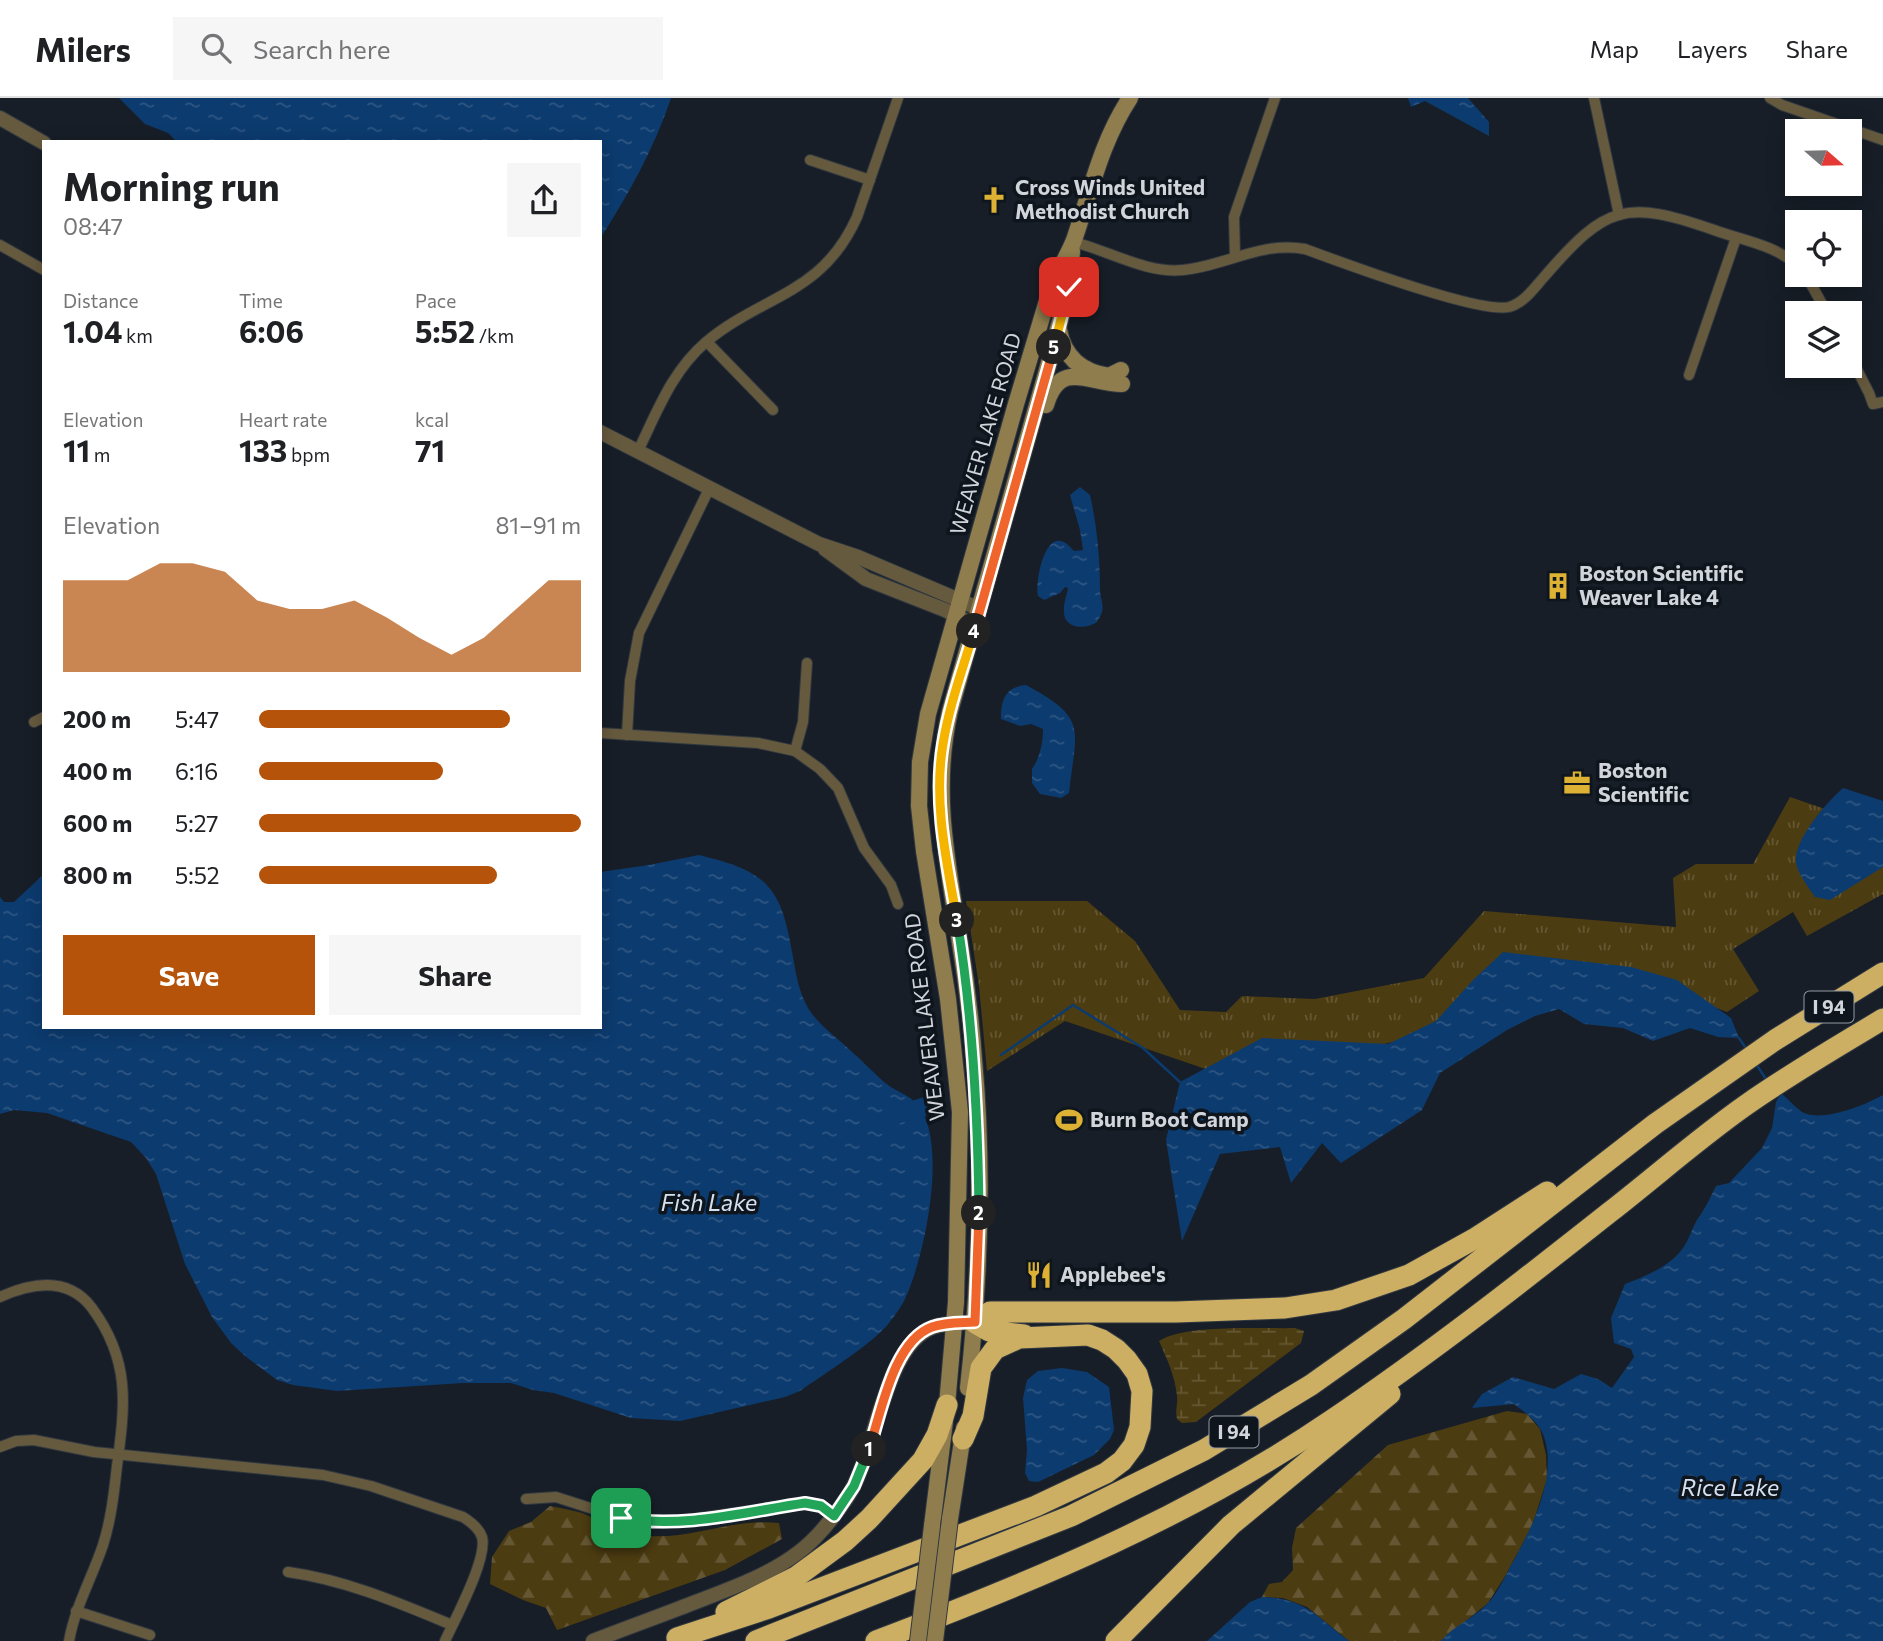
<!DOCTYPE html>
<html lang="en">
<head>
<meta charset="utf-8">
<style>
  :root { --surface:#fff; --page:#f6f6f6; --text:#202124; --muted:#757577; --line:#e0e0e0; --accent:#b45309 }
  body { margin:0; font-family:Commissioner,sans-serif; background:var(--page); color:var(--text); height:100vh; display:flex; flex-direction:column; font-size:26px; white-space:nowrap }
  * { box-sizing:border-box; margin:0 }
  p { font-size:23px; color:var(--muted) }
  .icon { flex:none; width:38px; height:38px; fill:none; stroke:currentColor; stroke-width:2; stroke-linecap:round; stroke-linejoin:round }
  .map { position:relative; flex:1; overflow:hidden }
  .details { position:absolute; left:42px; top:42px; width:560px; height:889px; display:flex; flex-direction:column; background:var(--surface); border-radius:0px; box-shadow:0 4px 18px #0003 }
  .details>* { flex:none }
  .needle { width:46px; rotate:110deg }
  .tools { position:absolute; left:1785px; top:21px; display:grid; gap:14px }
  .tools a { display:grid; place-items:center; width:77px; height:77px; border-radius:0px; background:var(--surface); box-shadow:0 4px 18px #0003; font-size:35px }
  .pin { position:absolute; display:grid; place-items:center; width:60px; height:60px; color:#fff; margin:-30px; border-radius:14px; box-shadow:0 4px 10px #0006 }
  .km { position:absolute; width:35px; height:35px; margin:-18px; border-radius:50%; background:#222; color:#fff; font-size:19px; line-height:35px; text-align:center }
  .round { display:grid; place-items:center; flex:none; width:74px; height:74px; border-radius:0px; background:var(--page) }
  .head { display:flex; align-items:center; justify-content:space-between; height:119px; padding:0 21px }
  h1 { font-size:38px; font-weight:700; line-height:52px }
  .metrics { display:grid; grid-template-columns:repeat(3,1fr); gap:10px; height:119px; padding:7px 21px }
  .metrics div { display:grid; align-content:center }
  .metrics b { font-size:30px; font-weight:700 }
  .metrics small { font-size:19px; font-weight:400 }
  .metrics p { font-size:19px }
  .chart { height:196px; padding:14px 21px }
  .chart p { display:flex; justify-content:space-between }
  .chart svg { width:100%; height:126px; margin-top:7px; fill:var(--accent); opacity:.7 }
  .primary-button { display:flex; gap:14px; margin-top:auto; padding:14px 21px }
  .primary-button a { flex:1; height:80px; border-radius:0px; background:var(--accent); color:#fff; font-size:28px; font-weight:700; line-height:80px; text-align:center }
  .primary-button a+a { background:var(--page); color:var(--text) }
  ul { padding:0 21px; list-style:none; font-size:23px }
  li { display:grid; grid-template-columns:112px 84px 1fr; align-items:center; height:52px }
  li i { height:18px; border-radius:9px; background:var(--accent) }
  header { display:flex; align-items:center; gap:42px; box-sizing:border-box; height:98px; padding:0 35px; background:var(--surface); border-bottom:2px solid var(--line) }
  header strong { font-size:33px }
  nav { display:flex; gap:38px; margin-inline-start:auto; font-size:24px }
  .search { width:490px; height:63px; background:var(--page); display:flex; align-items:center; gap:18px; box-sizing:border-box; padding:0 24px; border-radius:0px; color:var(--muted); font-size:26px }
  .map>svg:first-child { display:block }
  .forest { fill:url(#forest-firs) }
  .wetland { fill:url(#wetland-marsh) }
  .park { fill:url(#park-tufts) }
  .water { fill:url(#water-ripples) }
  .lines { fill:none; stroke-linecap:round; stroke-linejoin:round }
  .stream { stroke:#0c3b6f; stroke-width:2.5 }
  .river { stroke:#0c3b6f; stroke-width:18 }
  .minor-casing { stroke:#313840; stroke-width:12 }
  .tertiary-casing { stroke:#313840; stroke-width:16 }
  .secondary-casing { stroke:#313840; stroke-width:18 }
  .motorway-casing { stroke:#313840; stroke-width:23 }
  .minor { stroke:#665a3e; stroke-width:10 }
  .tertiary { stroke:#665a3e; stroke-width:14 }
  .secondary { stroke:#8f7d4e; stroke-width:16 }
  .motorway { stroke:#cdaf64; stroke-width:21 }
  .secondary-bridge-casing { stroke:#313840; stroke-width:18; stroke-linecap:butt }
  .secondary-bridge { stroke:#8f7d4e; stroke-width:16 }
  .split-1-casing { stroke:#fff; stroke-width:14 }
  .split-2-casing { stroke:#fff; stroke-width:14 }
  .split-3-casing { stroke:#fff; stroke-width:14 }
  .split-4-casing { stroke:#fff; stroke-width:14 }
  .split-5-casing { stroke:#fff; stroke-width:14 }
  .split-6-casing { stroke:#fff; stroke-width:14 }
  .split-1 { stroke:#22a559; stroke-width:9 }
  .split-2 { stroke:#f0652b; stroke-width:9 }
  .split-3 { stroke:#22a559; stroke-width:9 }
  .split-4 { stroke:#f5b400; stroke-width:9 }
  .split-5 { stroke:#f0652b; stroke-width:9 }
  .split-6 { stroke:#f5b400; stroke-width:9 }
  .labels { text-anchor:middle; stroke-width:7; stroke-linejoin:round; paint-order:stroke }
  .shield { fill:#0e151d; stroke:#969ba2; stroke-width:2 }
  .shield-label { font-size:19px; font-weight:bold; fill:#d1d5db }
  .poi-label { font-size:21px; font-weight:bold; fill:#d1d5db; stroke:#0e151d; text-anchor:start }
  .street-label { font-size:21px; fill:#d1d5db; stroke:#0e151d }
  .water-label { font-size:23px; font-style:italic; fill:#d4e1f1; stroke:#0e151d }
</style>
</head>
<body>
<header>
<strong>Milers</strong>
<div class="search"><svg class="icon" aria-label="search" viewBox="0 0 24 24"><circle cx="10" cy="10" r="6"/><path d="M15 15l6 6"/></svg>Search here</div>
<nav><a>Map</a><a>Layers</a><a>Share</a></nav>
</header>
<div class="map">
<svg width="1883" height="1543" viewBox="0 0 1883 1543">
  <defs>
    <pattern id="forest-firs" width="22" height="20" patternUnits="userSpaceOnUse" patternTransform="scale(1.75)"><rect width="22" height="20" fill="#4c3c11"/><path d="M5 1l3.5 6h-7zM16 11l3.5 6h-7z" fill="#655733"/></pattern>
    <pattern id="wetland-marsh" width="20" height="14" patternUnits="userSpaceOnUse" patternTransform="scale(1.75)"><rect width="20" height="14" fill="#4c3c11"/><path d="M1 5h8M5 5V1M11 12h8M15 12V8" fill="none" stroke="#655733"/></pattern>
    <pattern id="park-tufts" width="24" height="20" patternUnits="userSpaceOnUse" patternTransform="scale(1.75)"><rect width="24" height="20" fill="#4c3c11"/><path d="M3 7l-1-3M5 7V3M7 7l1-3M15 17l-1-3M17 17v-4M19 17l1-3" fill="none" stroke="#655733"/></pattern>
    <pattern id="water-ripples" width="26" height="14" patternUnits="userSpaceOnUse" patternTransform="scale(1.75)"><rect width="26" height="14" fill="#0c3b6f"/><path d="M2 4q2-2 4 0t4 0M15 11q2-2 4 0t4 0" fill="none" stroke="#2e5683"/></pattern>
  </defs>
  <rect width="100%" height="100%" fill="#171e27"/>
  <g class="forest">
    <polygon points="1507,1313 1527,1316 1540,1331 1546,1357 1547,1381 1532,1428 1504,1480 1488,1505 1441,1543 1349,1543 1307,1509 1283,1500 1262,1499 1269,1486 1282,1484 1293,1472 1292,1450 1296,1430 1388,1347"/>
    <path d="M550,1408C561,1410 572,1412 582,1415C604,1424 625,1436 649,1438C693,1441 734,1420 779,1425L782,1441L725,1472L557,1532L546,1510L523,1502L490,1486L492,1459L509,1433L531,1424Z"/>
  </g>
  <path class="wetland" d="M1295,1230L1304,1233L1301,1245L1196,1324L1182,1325L1177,1321C1175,1312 1178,1306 1177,1298C1175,1278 1167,1261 1159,1243C1185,1226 1262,1231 1295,1230Z"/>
  <polygon class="park" points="1790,699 1883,731 1883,796 1807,838 1793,814 1733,851 1759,893 1727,914 1648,884 1235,981 1065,923 987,973 979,888 966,803 1087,803 1135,843 1180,912 1226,914 1242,898 1315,901 1424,880 1484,813 1676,829 1673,780 1696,766 1753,766"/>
  <g class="water">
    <path d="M119,0H671C655,49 628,97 600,141V44H177L168,35L145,26Z"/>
    <polygon points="1408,0 1468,0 1489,24 1489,38 1425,3 1411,9"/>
    <path d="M1080,389L1090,397C1097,428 1100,460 1100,492C1100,499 1104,506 1102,514C1101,518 1098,521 1097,524C1086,532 1064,531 1064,514C1063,506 1067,497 1068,490L1065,489L1060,495L1044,502L1038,498C1035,486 1043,440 1060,443C1065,443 1070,449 1074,453L1083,452L1080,432L1070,397Z"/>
    <path d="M1026,587C1089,621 1076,630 1069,695L1061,700L1040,696L1032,685V671C1040,660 1043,644 1043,631L1031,626L1020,628L1001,621C1001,602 1005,589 1026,587Z"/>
    <path d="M1843,690L1883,703V769L1830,802L1815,799C1809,790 1798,776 1796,765C1793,742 1827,704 1843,690Z"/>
    <path d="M699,757C769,774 781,789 793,859C796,877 799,894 808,910C819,928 838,940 853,955C865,965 875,977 888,987C896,993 908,997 915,1004C951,1039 924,1163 904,1203C900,1211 894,1218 889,1225C871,1247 825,1275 800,1293L785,1299L680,1323L631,1320L554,1295L533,1292L511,1285H463L337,1293L293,1287L277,1282L245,1258L231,1245L212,1219L185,1166L156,1076L146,1060L131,1044L47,1015L14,1012L0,1016V799L4,804H14L44,776V929H600V774L649,767Z"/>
    <polygon points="1503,854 1631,869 1677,882 1731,920 1739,940 1718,939 1690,930 1653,943 1623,930 1584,926 1559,911 1535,918 1507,932 1440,975 1422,1012 1341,1065 1322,1045 1291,1085 1280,1049 1220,1056 1182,1143 1166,1042 1180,984 1262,940 1388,946 1436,923 1473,882"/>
    <path d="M1781,995C1788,1001 1795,1009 1802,1014C1822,1025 1865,1007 1883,997V1543H1441C1453,1528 1474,1520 1487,1506C1497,1496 1504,1481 1510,1469C1530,1434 1562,1373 1541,1332C1535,1321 1523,1313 1514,1306L1472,1310L1482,1296L1513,1279L1554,1291L1581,1276L1598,1281L1612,1290L1634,1259L1631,1251L1614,1245L1611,1220L1625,1186C1646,1178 1672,1168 1685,1147C1690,1139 1692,1130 1697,1122C1705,1111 1710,1100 1716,1088L1729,1085L1762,1050L1772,1030L1776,1004Z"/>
    <polygon points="1062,1270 1087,1274 1109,1289 1114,1332 1110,1341 1094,1357 1038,1384 1029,1383 1025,1375 1027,1352 1023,1300 1027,1282 1038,1273"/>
    <path d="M1262,1499C1307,1501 1315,1518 1349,1543H1207L1250,1504Z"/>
  </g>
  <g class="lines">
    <g class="stream">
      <polyline points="1739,940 1747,952"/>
      <polyline points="1001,957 1073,907 1143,950 1180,984"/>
      <polyline points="1756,966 1768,984"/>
    </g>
    <polyline class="river" points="896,1017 933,1006"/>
    <defs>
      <g id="minor">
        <polyline points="1594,0 1619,117"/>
        <polyline points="1770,0 1782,7 1883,42"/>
        <polyline points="810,62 870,82"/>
        <path d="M1073,144C1108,152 1146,176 1183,172C1225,168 1261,143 1305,151C1340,164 1480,216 1509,209C1524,205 1534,190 1544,179C1606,107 1625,101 1714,132C1741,142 1775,147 1797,167"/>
        <polyline points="0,147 44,172"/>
        <polyline points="1235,158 1234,119 1275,0"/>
        <polyline points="1806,177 1827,215"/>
        <polyline points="707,244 773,312"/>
        <polyline points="1850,258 1869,295 1873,306 1883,304"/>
        <polyline points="1689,277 1736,140"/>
        <path d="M638,353C657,314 672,273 706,244C764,196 822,197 857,119L898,0"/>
        <polyline points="34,624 44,619"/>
        <polyline points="600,635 758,645 795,653 820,671 838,690 864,750 891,787 898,806"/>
        <polyline points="627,637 630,583 639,535 710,389"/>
        <polyline points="795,653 803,624 807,565"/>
        <path d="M0,1199C31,1185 68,1178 92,1210C131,1263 125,1307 117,1368C114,1395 111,1422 103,1447C92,1480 75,1509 69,1543"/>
        <path d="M0,1349L16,1343L34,1342L94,1354L323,1377L371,1388L463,1419C471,1424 479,1430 482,1439C488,1460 455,1521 445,1543"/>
        <polyline points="526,1401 556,1399 621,1420 665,1425 805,1405 821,1408 834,1418"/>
        <path d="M288,1474C346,1482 399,1505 452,1527"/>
        <polyline points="76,1513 150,1537"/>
      </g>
      <g id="tertiary">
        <polyline points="0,20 44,45"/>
        <polyline points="600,334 819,446 858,459 980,511"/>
        <polyline points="825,451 866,481 945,512 976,528"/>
        <path d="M593,1543C626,1530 660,1518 693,1505C729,1491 768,1478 799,1454C819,1439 834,1419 848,1398C876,1354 883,1256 927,1232C937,1226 951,1225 963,1225"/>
      </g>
      <g id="secondary">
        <path d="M1059,232C1064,259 1081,274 1109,278L1121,272"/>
        <path d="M1046,307C1060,260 1090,286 1122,286"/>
        <path d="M968,1290C980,1181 984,1070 974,961C971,920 966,880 959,839C947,761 932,692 950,613L1047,272L1069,189L1072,153"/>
        <polyline points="950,1421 964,1330"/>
        <path d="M932,1428L947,1307L956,1204L960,1014L948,901L924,753L919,708L920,664L928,616L1016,306L1052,186C1059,172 1068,157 1074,142C1091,93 1101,44 1130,0"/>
      </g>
      <g id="motorway">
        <polyline points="1024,1237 989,1233 975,1225 990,1214 1176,1214 1285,1210 1336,1202 1409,1177 1474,1141 1547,1094"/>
        <polyline points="726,1514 796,1479 845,1443 869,1421 923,1362 937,1337 947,1307"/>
        <polyline points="677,1540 769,1510 1036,1408 1106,1375 1122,1363 1134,1347 1140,1329 1142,1293 1137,1276 1127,1262 1116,1251 1102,1242 1088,1237 1019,1240 995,1251 981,1270 973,1318 963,1341"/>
        <polyline points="756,1543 1071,1418 1204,1352 1311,1287 1404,1221 1655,1026 1775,942 1883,875"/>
        <path d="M876,1543C1035,1483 1191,1418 1332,1322C1428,1257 1519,1186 1610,1114C1655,1079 1699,1040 1746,1007C1790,976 1837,949 1883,921"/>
        <polyline points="1116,1543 1231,1427 1390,1296"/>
      </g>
    </defs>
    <use href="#minor" class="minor-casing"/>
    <use href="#tertiary" class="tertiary-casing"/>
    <use href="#secondary" class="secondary-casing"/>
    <use href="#motorway" class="motorway-casing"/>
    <use href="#minor" class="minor"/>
    <use href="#tertiary" class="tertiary"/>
    <use href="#secondary" class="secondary"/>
    <use href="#motorway" class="motorway"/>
    <defs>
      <g id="secondary-bridge">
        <polyline points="918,1543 932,1428"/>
        <polyline points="935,1543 950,1421"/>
      </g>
    </defs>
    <use href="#secondary-bridge" class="secondary-bridge-casing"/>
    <use href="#secondary-bridge" class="secondary-bridge"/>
  </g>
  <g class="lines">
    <defs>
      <path id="split-1" d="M621,1420C682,1431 745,1414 805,1405L821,1408L834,1418L854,1388L869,1351"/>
      <path id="split-2" d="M869,1351C881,1316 893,1243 932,1229C946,1224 961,1225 975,1224L979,1115"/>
      <path id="split-3" d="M957,822C973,919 978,1016 979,1115"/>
      <path id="split-4" d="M957,822C947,765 933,704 943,646C949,608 963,570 974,533"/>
      <polyline id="split-5" points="974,533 1054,249"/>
      <polyline id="split-6" points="1054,249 1069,189"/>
    </defs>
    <use href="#split-1" class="split-1-casing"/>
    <use href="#split-2" class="split-2-casing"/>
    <use href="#split-3" class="split-3-casing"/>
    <use href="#split-4" class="split-4-casing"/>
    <use href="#split-5" class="split-5-casing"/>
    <use href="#split-6" class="split-6-casing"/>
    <use href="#split-1" class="split-1"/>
    <use href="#split-2" class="split-2"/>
    <use href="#split-3" class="split-3"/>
    <use href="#split-4" class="split-4"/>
    <use href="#split-5" class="split-5"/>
    <use href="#split-6" class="split-6"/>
  </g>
  <defs>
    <symbol id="church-bare" viewBox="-9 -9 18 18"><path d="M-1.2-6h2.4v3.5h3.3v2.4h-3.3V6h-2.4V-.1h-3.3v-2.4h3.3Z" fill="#ddb133" stroke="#0e151d" stroke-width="2.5" paint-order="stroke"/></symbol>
    <symbol id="building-bare" viewBox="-9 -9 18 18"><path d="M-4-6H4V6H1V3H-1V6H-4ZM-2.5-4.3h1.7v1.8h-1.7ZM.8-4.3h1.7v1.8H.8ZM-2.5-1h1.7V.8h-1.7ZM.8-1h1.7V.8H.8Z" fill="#ddb133" stroke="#0e151d" stroke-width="2.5" paint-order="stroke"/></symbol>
    <symbol id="office-bare" viewBox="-9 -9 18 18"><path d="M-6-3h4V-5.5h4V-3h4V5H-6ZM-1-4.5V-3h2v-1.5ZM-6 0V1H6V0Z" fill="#ddb133" stroke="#0e151d" stroke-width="2.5" paint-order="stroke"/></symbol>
    <symbol id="stadium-bare" viewBox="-9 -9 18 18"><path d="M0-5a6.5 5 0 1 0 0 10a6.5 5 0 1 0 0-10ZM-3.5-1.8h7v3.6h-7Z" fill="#ddb133" stroke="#0e151d" stroke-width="2.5" paint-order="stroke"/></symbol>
    <symbol id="restaurant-bare" viewBox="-9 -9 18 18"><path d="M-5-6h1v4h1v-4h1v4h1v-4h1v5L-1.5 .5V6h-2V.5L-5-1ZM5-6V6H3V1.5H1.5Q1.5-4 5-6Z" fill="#ddb133" stroke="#0e151d" stroke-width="2.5" paint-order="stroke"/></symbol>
  </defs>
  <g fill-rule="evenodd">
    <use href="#church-bare" x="975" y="83" width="38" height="38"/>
    <use href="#building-bare" x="1539" y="469" width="38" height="38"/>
    <use href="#office-bare" x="1558" y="666" width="38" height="38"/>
    <use href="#stadium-bare" x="1050" y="1003" width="38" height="38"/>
    <use href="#restaurant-bare" x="1020" y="1158" width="38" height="38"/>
  </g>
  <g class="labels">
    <g class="shield">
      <rect x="1804.5" y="893.5" width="49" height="31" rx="5"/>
      <rect x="1209.5" y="1318.5" width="49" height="31" rx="5"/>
    </g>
    <g class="shield-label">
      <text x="1829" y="916">I 94</text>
      <text x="1234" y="1341">I 94</text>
    </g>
    <g class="poi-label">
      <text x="1015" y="97">Cross Winds United<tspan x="1015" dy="24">Methodist Church</tspan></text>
      <text x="1579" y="483">Boston Scientific<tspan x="1579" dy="24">Weaver Lake 4</tspan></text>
      <text x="1598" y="680">Boston<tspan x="1598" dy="24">Scientific</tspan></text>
      <text x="1090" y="1029">Burn Boot Camp</text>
      <text x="1060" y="1184">Applebee's</text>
    </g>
    <g class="street-label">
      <text transform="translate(986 336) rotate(-74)" y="7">WEAVER LAKE ROAD</text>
      <text transform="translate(925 919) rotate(-97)" y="7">WEAVER LAKE ROAD</text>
    </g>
    <g class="water-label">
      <text x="709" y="1113">Fish Lake</text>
      <text x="1730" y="1398">Rice Lake</text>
    </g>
  </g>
</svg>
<div class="tools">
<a><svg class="needle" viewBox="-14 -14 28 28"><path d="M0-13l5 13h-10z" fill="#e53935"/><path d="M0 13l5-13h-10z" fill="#757577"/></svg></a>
<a><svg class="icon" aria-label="locate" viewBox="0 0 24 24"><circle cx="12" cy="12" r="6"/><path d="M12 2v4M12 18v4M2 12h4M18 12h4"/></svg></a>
<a><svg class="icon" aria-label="layers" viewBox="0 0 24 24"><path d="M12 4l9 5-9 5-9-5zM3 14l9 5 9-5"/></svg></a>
</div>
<div class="pin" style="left:621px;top:1420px;background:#1e9e55"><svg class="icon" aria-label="arrive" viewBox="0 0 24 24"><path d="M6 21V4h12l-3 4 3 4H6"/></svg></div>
<div class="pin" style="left:1069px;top:189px;background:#d93025"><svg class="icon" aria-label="check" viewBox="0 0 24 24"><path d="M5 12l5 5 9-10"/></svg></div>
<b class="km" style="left:869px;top:1351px">1</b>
<b class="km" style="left:979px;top:1115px">2</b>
<b class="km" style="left:957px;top:822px">3</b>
<b class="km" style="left:974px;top:533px">4</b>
<b class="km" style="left:1054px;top:249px">5</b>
<section class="details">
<div class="head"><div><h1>Morning run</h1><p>08:47</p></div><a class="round"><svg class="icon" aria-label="share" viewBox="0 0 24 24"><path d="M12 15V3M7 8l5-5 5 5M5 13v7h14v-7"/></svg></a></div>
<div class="metrics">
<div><p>Distance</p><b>1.04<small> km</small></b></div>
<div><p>Time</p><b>6:06</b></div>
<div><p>Pace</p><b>5:52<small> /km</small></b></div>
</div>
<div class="metrics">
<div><p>Elevation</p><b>11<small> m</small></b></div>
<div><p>Heart rate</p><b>133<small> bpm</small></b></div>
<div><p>kcal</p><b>71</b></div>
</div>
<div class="chart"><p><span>Elevation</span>81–91 m</p>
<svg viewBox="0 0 160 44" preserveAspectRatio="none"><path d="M0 44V12L10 12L20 12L30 6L40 6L50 9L60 19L70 22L80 22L90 19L100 25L110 32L120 38L130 32L140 22L150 12L160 12V44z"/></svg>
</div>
<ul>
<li><b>200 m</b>5:47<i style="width:78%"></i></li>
<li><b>400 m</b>6:16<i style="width:57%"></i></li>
<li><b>600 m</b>5:27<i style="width:100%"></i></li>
<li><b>800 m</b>5:52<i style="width:74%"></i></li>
</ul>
<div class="primary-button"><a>Save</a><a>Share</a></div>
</section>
</div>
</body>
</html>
